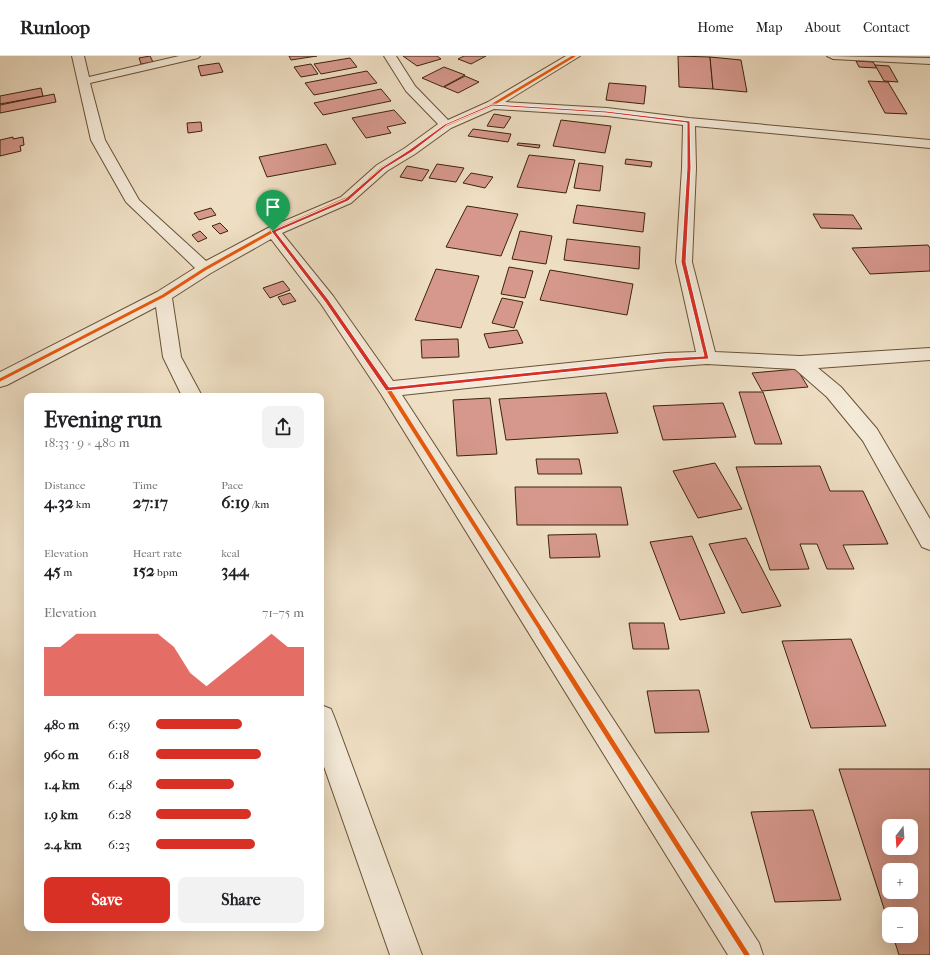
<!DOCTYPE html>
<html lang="en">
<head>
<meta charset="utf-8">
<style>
  :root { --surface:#fff; --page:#f2f2f2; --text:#202124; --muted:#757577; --line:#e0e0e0; --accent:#d93025 }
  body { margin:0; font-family:"IM FELL French Canon",serif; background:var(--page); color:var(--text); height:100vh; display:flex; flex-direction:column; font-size:15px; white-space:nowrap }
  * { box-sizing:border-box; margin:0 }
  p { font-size:13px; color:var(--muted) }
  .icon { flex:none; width:22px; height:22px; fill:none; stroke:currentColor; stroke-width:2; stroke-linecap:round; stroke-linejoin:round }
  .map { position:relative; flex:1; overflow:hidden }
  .panel { position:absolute; left:24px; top:337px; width:300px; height:538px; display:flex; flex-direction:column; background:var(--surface); border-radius:8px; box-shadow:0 4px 16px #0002 }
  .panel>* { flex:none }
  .needle { width:26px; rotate:197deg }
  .buttons { position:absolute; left:882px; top:763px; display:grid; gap:8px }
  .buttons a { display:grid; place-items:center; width:36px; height:36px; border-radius:8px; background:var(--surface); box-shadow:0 4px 16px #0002; font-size:20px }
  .pin { position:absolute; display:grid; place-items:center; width:34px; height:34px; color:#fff; margin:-41px -17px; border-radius:50% 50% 50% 0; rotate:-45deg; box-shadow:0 0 4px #0007 }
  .pin .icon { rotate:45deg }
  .round { display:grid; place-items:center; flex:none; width:42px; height:42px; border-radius:8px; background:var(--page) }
  .summary { display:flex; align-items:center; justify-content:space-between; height:68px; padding:0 20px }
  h1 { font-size:22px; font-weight:700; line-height:30px }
  .figures { display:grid; grid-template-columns:repeat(3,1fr); gap:6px; height:68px; padding:4px 20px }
  .figures div { display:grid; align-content:center }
  .figures b { font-size:17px; font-weight:700 }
  .figures small { font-size:11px; font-weight:400 }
  .figures p { font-size:11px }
  .chart { height:112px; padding:8px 20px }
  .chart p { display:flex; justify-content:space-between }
  .chart svg { width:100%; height:72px; margin-top:4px; fill:var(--accent); opacity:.7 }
  .button { display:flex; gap:8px; margin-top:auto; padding:8px 20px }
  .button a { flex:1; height:46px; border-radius:8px; background:var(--accent); color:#fff; font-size:16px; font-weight:700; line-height:46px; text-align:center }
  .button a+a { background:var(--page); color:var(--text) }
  ul { padding:0 20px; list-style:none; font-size:13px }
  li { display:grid; grid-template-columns:64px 48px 1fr; align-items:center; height:30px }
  li i { height:10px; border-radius:5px; background:var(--accent) }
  header { display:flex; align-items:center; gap:24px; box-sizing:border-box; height:56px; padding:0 20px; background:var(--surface); border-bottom:1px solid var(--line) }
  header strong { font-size:19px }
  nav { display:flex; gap:22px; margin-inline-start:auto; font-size:14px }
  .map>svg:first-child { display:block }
  .building { fill:#d6988d; stroke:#3d2408; fill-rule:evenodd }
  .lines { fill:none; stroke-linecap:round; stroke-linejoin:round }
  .minor-casing { stroke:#695237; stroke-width:2 }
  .minor { fill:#f4ead8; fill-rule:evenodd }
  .cycleway-far3-casing { stroke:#f4ead8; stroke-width:4 }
  .cycleway-far2-casing { stroke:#f4ead8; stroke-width:5 }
  .cycleway-far1-casing { stroke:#f4ead8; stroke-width:6 }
  .cycleway-casing { stroke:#f4ead8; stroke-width:8 }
  .cycleway-far3 { stroke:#e8590c; stroke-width:2.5 }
  .cycleway-far2 { stroke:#e8590c; stroke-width:3 }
  .cycleway-far1 { stroke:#e8590c; stroke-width:4 }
  .cycleway { stroke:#e8590c; stroke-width:5 }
  .route { fill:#d93025; stroke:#fff; fill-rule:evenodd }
</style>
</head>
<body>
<header>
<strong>Runloop</strong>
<nav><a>Home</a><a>Map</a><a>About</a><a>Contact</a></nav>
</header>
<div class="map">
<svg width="930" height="899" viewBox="0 0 930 899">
  <rect width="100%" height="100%" fill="#eedec3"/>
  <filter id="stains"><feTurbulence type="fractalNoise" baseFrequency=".005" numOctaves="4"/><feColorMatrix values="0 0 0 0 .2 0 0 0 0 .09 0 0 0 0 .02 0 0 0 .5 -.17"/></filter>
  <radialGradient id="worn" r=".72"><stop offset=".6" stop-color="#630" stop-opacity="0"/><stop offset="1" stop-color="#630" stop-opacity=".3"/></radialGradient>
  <g class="building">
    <polygon points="150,0 153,6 141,8 139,2"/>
    <polygon points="289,0 317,0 291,4"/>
    <polygon points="403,0 437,0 441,3 417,10"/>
    <polygon points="464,0 486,0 471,8 458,3"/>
    <polygon points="678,0 710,1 713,33 679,31"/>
    <polygon points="710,1 741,4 747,36 713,33"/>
    <polygon points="350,2 357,11 321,18 314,8"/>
    <polygon points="856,5 873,6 877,12 859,11"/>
    <polygon points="219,7 223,16 201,20 198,10"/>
    <polygon points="311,8 318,18 301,21 294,11"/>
    <polygon points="875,9 889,10 898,26 884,25"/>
    <polygon points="444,11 465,19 443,31 422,22"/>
    <polygon points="367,15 377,27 314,39 305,27"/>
    <polygon points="465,20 479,26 458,37 444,31"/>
    <polygon points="868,25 888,26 907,58 885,57"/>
    <polygon points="609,27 646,30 644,48 606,44"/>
    <polygon points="41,32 43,40 0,48 0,40"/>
    <polygon points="381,33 391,45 323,59 314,47"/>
    <polygon points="54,38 56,46 0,57 0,49"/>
    <polygon points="394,54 406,67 387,71 391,77 366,82 352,62"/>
    <polygon points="494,58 511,61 504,72 487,70"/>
    <polygon points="561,64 611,70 605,97 553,90"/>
    <polygon points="201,66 202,75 188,77 187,67"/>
    <polygon points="473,73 511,78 508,86 468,80"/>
    <polygon points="13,81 13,83 23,81 24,89 20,90 21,95 0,100 0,84"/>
    <polygon points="518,87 540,89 539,92 517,89"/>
    <polygon points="326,88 336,108 267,121 259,101"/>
    <polygon points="529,99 575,104 566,137 517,131"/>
    <polygon points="626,103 652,106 651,111 625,108"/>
    <polygon points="579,107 603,110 600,135 574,132"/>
    <polygon points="437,108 464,112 456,126 429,122"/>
    <polygon points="407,110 429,114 422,125 400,121"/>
    <polygon points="471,117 493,121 485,132 463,127"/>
    <polygon points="577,149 645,157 643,176 573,167"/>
    <polygon points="467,150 518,158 501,200 446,191"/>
    <polygon points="211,152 216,159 199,164 194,157"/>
    <polygon points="813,158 853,159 862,173 821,172"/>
    <polygon points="220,167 228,175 220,178 212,170"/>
    <polygon points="200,175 207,182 198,186 192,179"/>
    <polygon points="520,175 552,180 546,208 512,203"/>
    <polygon points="567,183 640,191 639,213 564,204"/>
    <polygon points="928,189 930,192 930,215 870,218 852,192"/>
    <polygon points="509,211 533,215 525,242 501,238"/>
    <polygon points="436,213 479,220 461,272 415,264"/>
    <polygon points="550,214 633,228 627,259 540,244"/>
    <polygon points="283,225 290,234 270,242 263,232"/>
    <polygon points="290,237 296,245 283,249 278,241"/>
    <polygon points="502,242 523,246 514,272 492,267"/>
    <polygon points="517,274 523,287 489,292 484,278"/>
    <polygon points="458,283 459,301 422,302 421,284"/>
    <polygon points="797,313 808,331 762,335 752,317"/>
    <polygon points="739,336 763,336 782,388 755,388"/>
    <polygon points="606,337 618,377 506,384 499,343"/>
    <polygon points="490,342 497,398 457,400 453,344"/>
    <polygon points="723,347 736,381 663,384 653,350"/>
    <polygon points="536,403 579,403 582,418 538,418"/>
    <polygon points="715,407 742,453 698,462 673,415"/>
    <polygon points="820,410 830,435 863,435 888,488 843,489 854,513 827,513 817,488 800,488 809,513 770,514 736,411"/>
    <polygon points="515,431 621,431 628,469 517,469"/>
    <polygon points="596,478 600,501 550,502 548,479"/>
    <polygon points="692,480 725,557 680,564 650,486"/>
    <polygon points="746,482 781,550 742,557 709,488"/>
    <polygon points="629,567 664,567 669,593 633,593"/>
    <polygon points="851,583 886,670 811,672 782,585"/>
    <polygon points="699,634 709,676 655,677 647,635"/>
    <path d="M839,713H930V899H899L893,880H911V858H889V868ZM889,770H911V792H889ZM889,814H911V836H889Z"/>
    <polygon points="813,754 841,844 775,846 751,756"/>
  </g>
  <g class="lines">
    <defs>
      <g id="minor">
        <path d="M72,0H84L89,21L179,0H200L198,2L90,27L105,84L139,144L206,205L268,172L341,141L377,109L405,92L438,68L406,35L384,0H396L415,30L448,64L488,46L566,0H580L505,46L607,52L689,62L930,84V92L695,70L696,112L692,206L715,296L800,300L930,292V304L818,312L841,331L877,373L930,463V494L922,491L863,385L827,341L795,313L707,308L666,311L402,339L759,887L763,899H728L381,338L321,248L271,183L211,217L172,242L181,301L202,340H182L163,301L156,251L7,329L0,331V316L157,236L195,212L126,146L91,84ZM494,53L607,60L683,69L682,112L676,206L696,296L666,297L393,325L333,240L282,177L351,147L387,115L415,98L451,72Z"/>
        <polygon points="827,0 930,2 930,8 833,3"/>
        <polygon points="321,649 331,653 335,663 422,899 390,899 321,702"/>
      </g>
    </defs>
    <use href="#minor" class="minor-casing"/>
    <use href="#minor" class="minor"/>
    <defs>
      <polyline id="cycleway-far3" points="347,143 382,112 410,95 446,69 492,49 574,0"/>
      <g id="cycleway-far2">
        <polyline points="273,175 327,244 386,331"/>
        <polyline points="0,324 163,240 205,213 273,175 348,142"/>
      </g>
      <polyline id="cycleway-far1" points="386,330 543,577"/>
      <polyline id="cycleway" points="542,576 747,899"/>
    </defs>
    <use href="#cycleway-far3" class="cycleway-far3-casing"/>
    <use href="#cycleway-far2" class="cycleway-far2-casing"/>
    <use href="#cycleway-far1" class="cycleway-far1-casing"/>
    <use href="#cycleway" class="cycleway-casing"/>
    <use href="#cycleway-far3" class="cycleway-far3"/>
    <use href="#cycleway-far2" class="cycleway-far2"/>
    <use href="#cycleway-far1" class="cycleway-far1"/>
    <use href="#cycleway" class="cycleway"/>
  </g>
  <path class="route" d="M492,48L606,55L690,65L691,112L686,206L709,303L666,306L386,335L325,246L271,175L345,143L381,112L409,94L445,68ZM492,50L606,57L687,67V112L681,206L704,300L666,302L389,331L328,243L276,176L348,145L384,113L412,96L447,69Z"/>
  <rect width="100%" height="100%" filter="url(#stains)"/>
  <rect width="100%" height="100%" fill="url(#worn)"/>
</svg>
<div class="buttons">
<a><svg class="needle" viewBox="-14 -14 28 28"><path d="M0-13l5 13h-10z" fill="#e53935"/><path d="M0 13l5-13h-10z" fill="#757577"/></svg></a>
<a>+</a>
<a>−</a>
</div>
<div class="pin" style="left:273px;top:175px;background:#1e9e55"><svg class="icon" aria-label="arrive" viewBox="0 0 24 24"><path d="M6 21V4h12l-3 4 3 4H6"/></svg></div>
<section class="panel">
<div class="summary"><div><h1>Evening run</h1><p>18:33 · 9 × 480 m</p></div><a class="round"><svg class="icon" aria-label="share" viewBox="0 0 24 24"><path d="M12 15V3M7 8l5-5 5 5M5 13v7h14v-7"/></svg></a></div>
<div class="figures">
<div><p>Distance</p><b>4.32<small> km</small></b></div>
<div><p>Time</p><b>27:17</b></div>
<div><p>Pace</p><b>6:19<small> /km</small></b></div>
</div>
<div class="figures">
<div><p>Elevation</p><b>45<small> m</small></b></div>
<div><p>Heart rate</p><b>152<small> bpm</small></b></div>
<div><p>kcal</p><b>344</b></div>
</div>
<div class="chart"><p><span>Elevation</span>71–75 m</p>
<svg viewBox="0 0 160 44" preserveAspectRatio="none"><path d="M0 44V14L10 14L20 6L30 6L40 6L50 6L60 6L70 6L80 14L90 30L100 38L110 30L120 22L130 14L140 6L150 14L160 14V44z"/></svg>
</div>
<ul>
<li><b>480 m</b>6:39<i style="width:58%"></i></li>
<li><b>960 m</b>6:18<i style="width:71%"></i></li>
<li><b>1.4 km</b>6:48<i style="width:53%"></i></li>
<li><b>1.9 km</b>6:28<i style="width:64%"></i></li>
<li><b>2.4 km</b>6:23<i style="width:67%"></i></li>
</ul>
<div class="button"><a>Save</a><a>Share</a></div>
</section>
</div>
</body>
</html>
